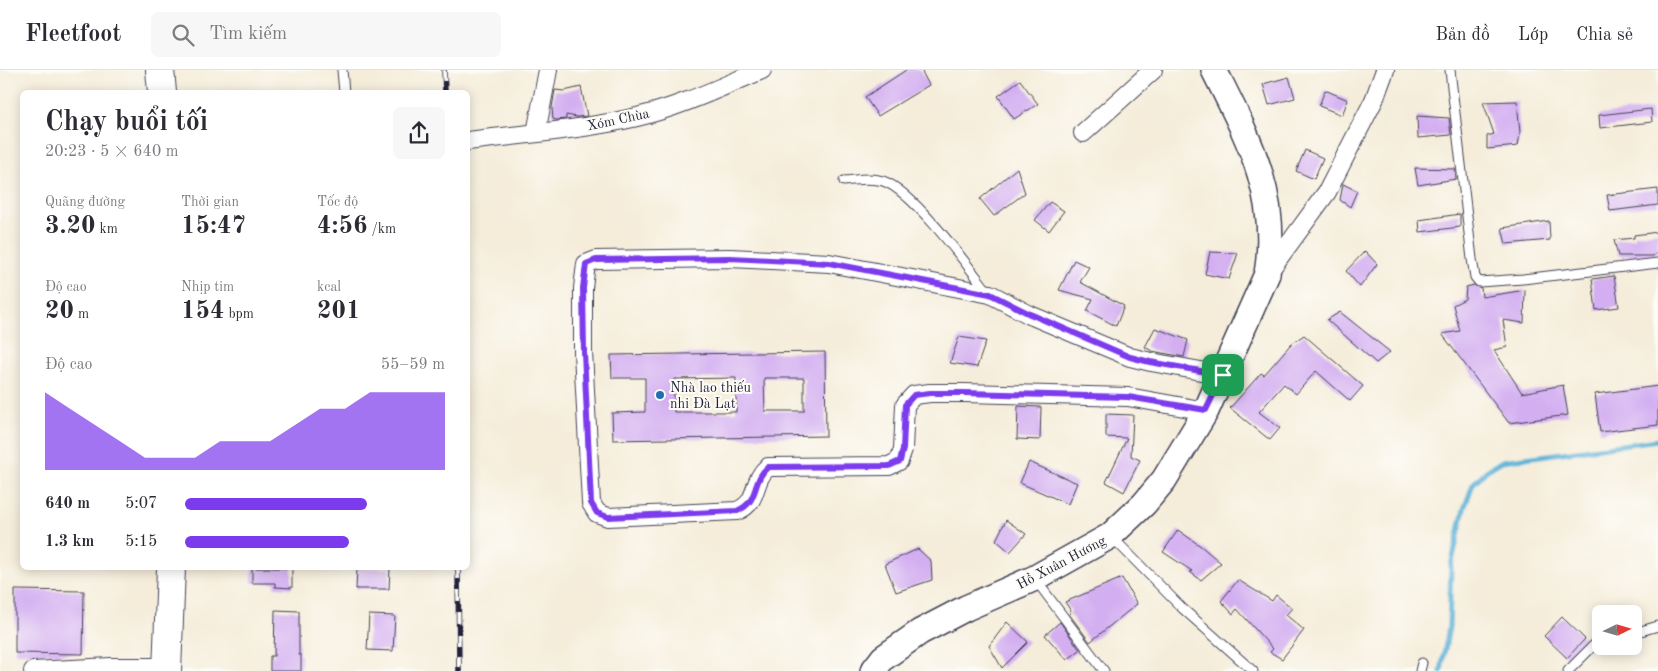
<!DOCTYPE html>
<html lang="vi">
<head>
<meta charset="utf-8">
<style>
  :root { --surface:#fff; --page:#f7f7f7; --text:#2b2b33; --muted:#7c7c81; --line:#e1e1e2; --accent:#7c3aed }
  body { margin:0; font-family:"Old Standard TT",serif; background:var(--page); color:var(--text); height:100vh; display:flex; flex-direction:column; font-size:19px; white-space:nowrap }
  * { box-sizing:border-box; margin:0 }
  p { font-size:16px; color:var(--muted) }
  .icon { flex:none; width:28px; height:28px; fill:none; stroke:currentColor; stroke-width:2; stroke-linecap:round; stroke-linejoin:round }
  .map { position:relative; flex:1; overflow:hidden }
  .sheet { position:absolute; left:20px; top:20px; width:450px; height:480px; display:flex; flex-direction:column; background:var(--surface); border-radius:8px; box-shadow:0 2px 12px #0003 }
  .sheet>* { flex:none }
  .needle { width:32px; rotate:85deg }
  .buttons { position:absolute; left:1592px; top:535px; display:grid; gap:10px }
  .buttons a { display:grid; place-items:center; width:50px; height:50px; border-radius:8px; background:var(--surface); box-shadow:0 2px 12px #0003; font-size:25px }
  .pin { position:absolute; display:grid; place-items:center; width:42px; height:42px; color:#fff; margin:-21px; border-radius:10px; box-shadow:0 2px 8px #0006 }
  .round { display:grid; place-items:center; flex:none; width:52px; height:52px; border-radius:8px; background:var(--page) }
  .headline { display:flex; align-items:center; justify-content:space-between; height:85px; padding:0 25px }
  h1 { font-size:28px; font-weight:700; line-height:38px }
  .stats { display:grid; grid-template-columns:repeat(3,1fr); gap:8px; height:85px; padding:5px 25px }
  .stats div { display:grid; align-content:center }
  .stats b { font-size:25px; font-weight:700 }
  .stats small { font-size:14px; font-weight:400 }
  .stats p { font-size:14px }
  .chart { height:140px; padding:10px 25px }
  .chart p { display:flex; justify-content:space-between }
  .chart svg { width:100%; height:90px; margin-top:5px; fill:var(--accent); opacity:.7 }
  ul { padding:0 25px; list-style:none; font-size:16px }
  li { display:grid; grid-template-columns:80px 60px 1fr; align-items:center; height:38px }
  li i { height:12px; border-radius:6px; background:var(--accent) }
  header { display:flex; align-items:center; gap:30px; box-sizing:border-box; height:70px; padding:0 25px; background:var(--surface); border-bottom:1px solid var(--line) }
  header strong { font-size:24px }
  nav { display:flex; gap:28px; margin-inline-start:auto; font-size:18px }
  .search { width:350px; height:45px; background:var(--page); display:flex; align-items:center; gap:12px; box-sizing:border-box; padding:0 18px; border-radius:8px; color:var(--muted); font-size:19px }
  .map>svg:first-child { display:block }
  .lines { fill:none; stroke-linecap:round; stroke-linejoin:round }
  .stream { stroke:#5ab1d7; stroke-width:5 }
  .building { fill:#d3aff1; fill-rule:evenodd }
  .service-casing { stroke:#424053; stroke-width:11 }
  .minor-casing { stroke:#424053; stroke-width:20 }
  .secondary-casing { stroke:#424053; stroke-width:28 }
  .trunk-casing { stroke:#424053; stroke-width:30 }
  .service { stroke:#fff; stroke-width:9 }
  .minor { stroke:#fff; stroke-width:18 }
  .secondary { stroke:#fff; stroke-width:25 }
  .trunk { stroke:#fff; stroke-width:28 }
  .rail-casing { stroke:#22223b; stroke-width:5.5 }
  .rail { stroke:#fdfcf7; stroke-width:4; stroke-dasharray:11; stroke-linecap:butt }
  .route-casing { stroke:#fff; stroke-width:10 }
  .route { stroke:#7c3aed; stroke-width:6 }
  .poi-dot { fill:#1f6fb2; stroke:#fdfcf7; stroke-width:2 }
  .labels { text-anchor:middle; stroke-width:4; stroke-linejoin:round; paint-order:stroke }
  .street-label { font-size:14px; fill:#22223b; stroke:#fdfcf7 }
  .poi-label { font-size:14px; fill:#22223b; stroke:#fdfcf7; text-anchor:start }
</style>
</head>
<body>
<header>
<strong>Fleetfoot</strong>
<div class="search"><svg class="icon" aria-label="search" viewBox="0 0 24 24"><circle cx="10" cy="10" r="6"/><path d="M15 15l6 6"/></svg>Tìm kiếm</div>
<nav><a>Bản đồ</a><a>Lớp</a><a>Chia sẻ</a></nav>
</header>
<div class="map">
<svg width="1658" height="601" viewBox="0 0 1658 601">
  <rect width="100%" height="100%" fill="#fdfcf7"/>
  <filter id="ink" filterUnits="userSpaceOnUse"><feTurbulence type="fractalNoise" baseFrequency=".02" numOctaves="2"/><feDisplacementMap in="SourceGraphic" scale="10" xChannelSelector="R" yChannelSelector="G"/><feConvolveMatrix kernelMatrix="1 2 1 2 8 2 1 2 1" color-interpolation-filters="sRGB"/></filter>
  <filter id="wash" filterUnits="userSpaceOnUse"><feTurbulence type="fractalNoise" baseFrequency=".0096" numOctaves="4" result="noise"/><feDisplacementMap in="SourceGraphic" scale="20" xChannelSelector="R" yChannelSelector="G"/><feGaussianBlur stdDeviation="1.12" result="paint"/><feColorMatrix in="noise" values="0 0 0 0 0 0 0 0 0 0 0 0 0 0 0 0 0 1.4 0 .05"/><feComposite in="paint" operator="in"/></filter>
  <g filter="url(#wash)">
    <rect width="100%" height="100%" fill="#f5edda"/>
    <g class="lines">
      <polyline class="stream" points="1441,601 1449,557 1451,496 1464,439 1473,414 1486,401 1502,391 1658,370"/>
    </g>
    <g id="blocks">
      <g class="building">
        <polygon points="906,0 921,0 929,15 878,46 865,27"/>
        <polygon points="1289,7 1295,28 1269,35 1263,14"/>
        <polygon points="1020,10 1038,34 1014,49 998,26"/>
        <polygon points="581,17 587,46 577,47 566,45 566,49 556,50 553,49 552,38 555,20 564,21"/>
        <polygon points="1325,20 1348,30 1342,45 1319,36"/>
        <polygon points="1517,31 1520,63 1518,76 1487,79 1487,66 1494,64 1483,32"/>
        <polygon points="1651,39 1652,52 1600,58 1599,45"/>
        <polygon points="1417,46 1449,48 1451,65 1418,68"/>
        <polygon points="1305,80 1323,88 1314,109 1296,101"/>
        <polygon points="1017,98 1025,123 994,146 980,129"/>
        <polygon points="1415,98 1455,99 1456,109 1418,115"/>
        <polygon points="1343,114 1357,121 1350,137 1340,130"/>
        <polygon points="1658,119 1658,135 1610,141 1607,125"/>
        <polygon points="1050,132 1064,141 1049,161 1035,150"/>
        <polygon points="1460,144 1460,157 1420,162 1419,150"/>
        <polygon points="1549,151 1550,170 1506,174 1502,158"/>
        <polygon points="1658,162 1658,182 1653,186 1618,186 1614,170 1634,168 1634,165"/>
        <polygon points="1365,181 1377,194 1360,217 1346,201"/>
        <polygon points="1210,182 1238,183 1229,209 1205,204"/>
        <polygon points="1074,190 1089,197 1080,212 1124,236 1116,256 1087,241 1093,229 1059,220"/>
        <polygon points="1614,206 1619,237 1596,240 1592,209"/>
        <polygon points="1474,215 1481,218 1482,227 1525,220 1524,253 1503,250 1507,277 1494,280 1522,323 1563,315 1568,345 1509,353 1442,264 1460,261 1453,235 1465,229 1466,217"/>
        <polygon points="1340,242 1390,282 1376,293 1327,250"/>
        <polygon points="1155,258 1188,270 1184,287 1152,281 1145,277"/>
        <polygon points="1304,265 1363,316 1350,331 1316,301 1296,324 1284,314 1259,342 1280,358 1270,370 1230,338 1261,303 1264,305 1291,274"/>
        <polygon points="959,267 986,271 977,297 950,293"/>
        <path d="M825,282L826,366L613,370L612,343L645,342V308H612L611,285ZM736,308V342H674V309ZM764,308H804V341H765Z"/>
        <polygon points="1658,316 1658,355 1600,362 1595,324"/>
        <polygon points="1018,336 1041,337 1040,370 1017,369"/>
        <polygon points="1106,344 1133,345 1131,386 1140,390 1124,422 1106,412 1127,368 1106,367"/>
        <polygon points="1029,392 1077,413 1068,434 1020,413"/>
        <polygon points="1006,450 1026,464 1010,482 996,470"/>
        <polygon points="1178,460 1202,477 1221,493 1201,510 1190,502 1192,501 1163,482"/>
        <polygon points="918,479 931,491 932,510 896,522 885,494"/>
        <polygon points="252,498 292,498 292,518 275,517 275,513 252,513"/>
        <polygon points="357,498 390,498 389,519 356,519"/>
        <polygon points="1122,508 1137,534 1090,572 1069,544 1071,541 1065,532"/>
        <polygon points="1238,510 1272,531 1276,525 1292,538 1286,545 1304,560 1282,589 1270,582 1273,579 1237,539 1233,544 1221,531"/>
        <polygon points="15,520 84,521 83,584 15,583"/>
        <polygon points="275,540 299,541 299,585 301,585 301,601 270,601 270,586 274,586"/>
        <polygon points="369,545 395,546 393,581 367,580"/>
        <polygon points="1562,547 1585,569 1567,588 1544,566"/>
        <polygon points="1007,552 1028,572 1002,598 989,576"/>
        <polygon points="1060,552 1080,580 1067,590 1045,565"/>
      </g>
    </g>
  </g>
  <g filter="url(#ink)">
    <use href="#blocks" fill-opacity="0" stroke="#424053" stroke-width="1"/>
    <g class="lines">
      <defs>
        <g id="service">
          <polyline points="342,0 344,22"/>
          <polyline points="1450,0 1472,189 1475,207 1479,212 1523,209 1658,193"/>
          <path d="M844,111C857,110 870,107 883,111C912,120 968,196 988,222"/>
          <polyline points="1111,466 1182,538 1253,601"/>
          <polyline points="1035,509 1104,601"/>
          <polyline points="1634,563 1658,556"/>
          <polyline points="1420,601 1422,593"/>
          <polyline points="1568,601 1597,572 1601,570"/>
        </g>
        <g id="minor">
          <polyline points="536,63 548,0"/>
          <polyline points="1083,63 1153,0"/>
          <path d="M468,71C524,64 582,60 637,47C680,37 721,17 762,0"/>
          <polyline points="1267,204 1327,122 1374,30 1385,0"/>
          <path d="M1206,341L1128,327L964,323H930L914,325L905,335L903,379L899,391L889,396L768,397C751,411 760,432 737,441L608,447L597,443L591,433L583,282V218L586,194L596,190L730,188L829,193L990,224L1030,245L1130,287L1151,292L1223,305"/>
          <polyline points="33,601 111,597 168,597"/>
        </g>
        <path id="secondary" d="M873,601L883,588L920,562L966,538L1035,508L1110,466L1144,434L1164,410L1206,341L1267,204C1280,125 1248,68 1214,0"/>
        <g id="trunk">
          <polyline points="160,0 162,22"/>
          <polyline points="167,601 171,498"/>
        </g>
      </defs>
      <use href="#service" class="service-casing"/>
      <use href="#minor" class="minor-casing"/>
      <use href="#secondary" class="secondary-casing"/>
      <use href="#trunk" class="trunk-casing"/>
      <use href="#service" class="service"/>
      <use href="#minor" class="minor"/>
      <use href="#secondary" class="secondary"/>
      <use href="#trunk" class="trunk"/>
      <defs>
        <g id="rail">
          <polyline points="444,0 445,22"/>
          <polyline points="458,498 459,601"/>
        </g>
      </defs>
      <use href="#rail" class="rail-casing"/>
      <use href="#rail" class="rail"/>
    </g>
  </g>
  <g class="lines" filter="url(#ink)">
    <defs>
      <path id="route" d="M730,188L829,193L990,224L1030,244L1130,287L1150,292L1223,305L1206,340L1128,327L964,323H930L914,325L905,335L903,379L900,391L889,396L768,397C751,411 760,432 737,441L608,447L597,443L591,433L584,282L583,218L586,194L596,190Z"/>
    </defs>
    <use href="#route" class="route-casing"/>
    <use href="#route" class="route"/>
  </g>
  <circle class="poi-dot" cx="660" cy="325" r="5"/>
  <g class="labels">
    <g class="street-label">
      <text transform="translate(618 49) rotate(-12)" y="5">Xóm Chùa</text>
      <text transform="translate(1061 492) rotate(-28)" y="5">Hồ Xuân Hương</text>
    </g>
    <g class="poi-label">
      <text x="670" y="322">Nhà lao thiếu<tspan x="670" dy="16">nhi Đà Lạt</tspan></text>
    </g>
  </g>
</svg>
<div class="buttons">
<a><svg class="needle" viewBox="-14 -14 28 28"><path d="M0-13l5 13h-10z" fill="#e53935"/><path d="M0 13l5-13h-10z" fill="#7c7c81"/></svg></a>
</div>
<div class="pin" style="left:1223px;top:305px;background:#1e9e55"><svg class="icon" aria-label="arrive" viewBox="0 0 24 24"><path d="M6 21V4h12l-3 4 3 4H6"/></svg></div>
<section class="sheet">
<div class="headline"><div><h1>Chạy buổi tối</h1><p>20:23 · 5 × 640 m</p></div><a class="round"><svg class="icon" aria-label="share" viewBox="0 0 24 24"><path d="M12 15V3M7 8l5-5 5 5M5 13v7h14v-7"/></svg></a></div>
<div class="stats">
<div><p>Quãng đường</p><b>3.20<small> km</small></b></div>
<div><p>Thời gian</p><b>15:47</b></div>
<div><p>Tốc độ</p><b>4:56<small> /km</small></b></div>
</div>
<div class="stats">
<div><p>Độ cao</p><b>20<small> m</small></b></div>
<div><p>Nhịp tim</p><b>154<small> bpm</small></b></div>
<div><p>kcal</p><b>201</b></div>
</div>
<div class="chart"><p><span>Độ cao</span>55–59 m</p>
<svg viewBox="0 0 160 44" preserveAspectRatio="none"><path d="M0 44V6L10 14L20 22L30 30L40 38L50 38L60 38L70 30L80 30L90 30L100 22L110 14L120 14L130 6L140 6L150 6L160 6V44z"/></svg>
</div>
<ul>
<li><b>640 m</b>5:07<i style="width:70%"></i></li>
<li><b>1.3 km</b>5:15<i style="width:63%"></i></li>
</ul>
</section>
</div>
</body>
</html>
